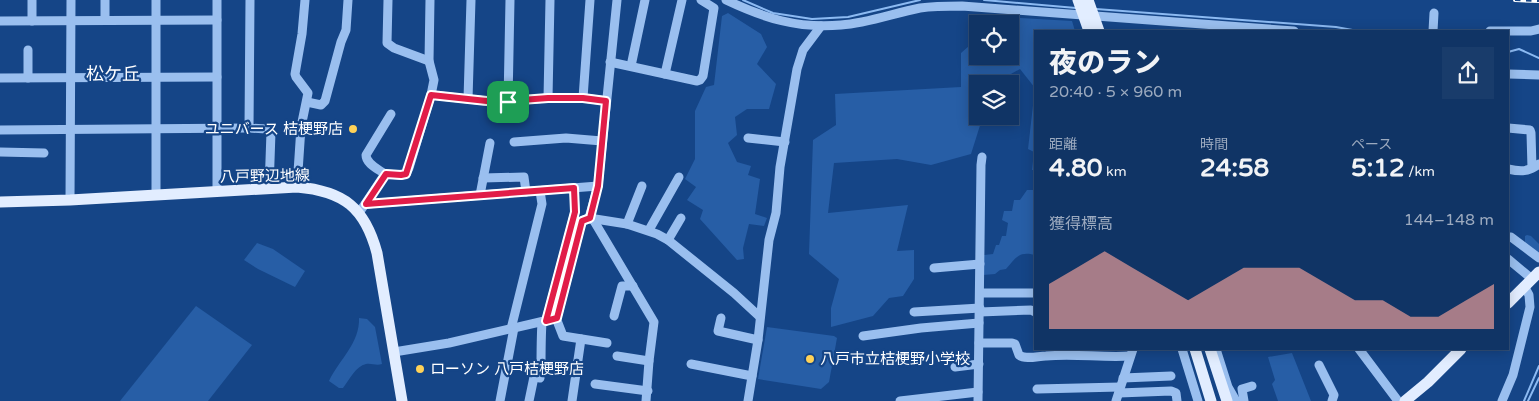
<!DOCTYPE html>
<html lang="ja">
<head>
<meta charset="utf-8">
<style>
  :root { --surface:#103465; --page:#193c6b; --text:#f1f3f6; --muted:#9caabf; --line:#304f79; --accent:#e69b98 }
  body { margin:0; font-family:"Varela Round","Noto Sans JP",sans-serif; background:var(--page); color:var(--text); height:100vh; display:flex; flex-direction:column; font-size:19px; white-space:nowrap }
  * { box-sizing:border-box; margin:0 }
  p { font-size:16px; color:var(--muted) }
  .icon { flex:none; width:28px; height:28px; fill:none; stroke:currentColor; stroke-width:2; stroke-linecap:round; stroke-linejoin:round }
  .map { position:relative; flex:1; overflow:hidden }
  .panel { position:absolute; left:1034px; top:30px; width:475px; height:320px; display:flex; flex-direction:column; background:var(--surface); border-radius:0px; box-shadow:0 2px 12px #0003,0 0 0 1px var(--line) }
  .panel>* { flex:none }
  .controls { position:absolute; left:969px; top:15px; display:grid; gap:10px }
  .controls a { display:grid; place-items:center; width:50px; height:50px; border-radius:0px; background:var(--surface); box-shadow:0 2px 12px #0003,0 0 0 1px var(--line); font-size:25px }
  .pin { position:absolute; display:grid; place-items:center; width:42px; height:42px; color:#fff; margin:-21px; border-radius:10px; box-shadow:0 2px 8px #0006 }
  .round { display:grid; place-items:center; flex:none; width:52px; height:52px; border-radius:0px; background:var(--page) }
  .summary { display:flex; align-items:center; justify-content:space-between; height:85px; padding:0 15px }
  h1 { font-size:28px; font-weight:800; line-height:38px }
  .metrics { display:grid; grid-template-columns:repeat(3,1fr); gap:8px; height:85px; padding:5px 15px }
  .metrics div { display:grid; align-content:center }
  .metrics b { font-size:25px; font-weight:800 }
  .metrics small { font-size:14px; font-weight:400 }
  .metrics p { font-size:14px }
  .chart { height:140px; padding:10px 15px }
  .chart p { display:flex; justify-content:space-between }
  .chart svg { width:100%; height:90px; margin-top:5px; fill:var(--accent); opacity:.7 }
  .map>svg:first-child { display:block }
  .green { fill:#275ea6 }
  .lines { fill:none; stroke-linecap:round; stroke-linejoin:round }
  .stream { stroke:#8cbaf2; stroke-width:2 }
  .minor { stroke:#9abfef; stroke-width:9 }
  .major { stroke:#e2edff; stroke-width:11 }
  .rail-casing { stroke:#fff; stroke-width:4 }
  .rail { stroke:#154587; stroke-width:2; stroke-dasharray:5.5; stroke-linecap:butt }
  .major-bridge { stroke:#e2edff; stroke-width:11 }
  .route-casing { stroke:#fff; stroke-width:10 }
  .route { stroke:#e11d48; stroke-width:6 }
  .poi-dot { fill:#ffd258; stroke:#154587; stroke-width:2 }
  .labels { text-anchor:middle; stroke-width:4.5; stroke-linejoin:round; paint-order:stroke }
  .poi-label { font-size:15px; fill:#fff; stroke:#154587; text-anchor:start }
  .street-label { font-size:15px; fill:#fff; stroke:#154587 }
  .quarter-label { font-size:18px; fill:#fff; stroke:#154587 }
</style>
</head>
<body>
<div class="map">
<svg width="1539" height="401" viewBox="0 0 1539 401">
  <rect width="100%" height="100%" fill="#154587"/>
  <g class="green">
    <polygon points="728,13 761,34 767,47 757,64 776,84 769,109 747,109 735,117 737,135 728,143 737,162 751,166 748,175 760,179 755,214 767,218 764,226 749,224 743,248 744,259 737,260 700,219 703,210 687,200 696,187 685,179 695,159 695,111 706,87 714,85 722,16"/>
    <polygon points="1003,17 1072,21 1075,31 1035,31 1035,170 1032,170 1034,152 1028,149 1035,88 1020,69 993,84 978,84 978,116 983,116 971,154 931,165 897,159 834,163 828,213 908,205 897,251 914,250 914,279 903,296 889,298 873,316 831,327 831,308 839,279 809,254 813,140 836,125 835,94 961,87 961,53 977,39 978,56 1010,56 1010,24 995,24"/>
    <path d="M1027,190H1035V255C1018,251 1016,258 1006,269L1000,270L995,274L983,275L984,255L993,254L996,245H999L1002,236H1006L1008,223L1002,220L1004,211H1012L1014,200H1020Z"/>
    <polygon points="1527,235 1531,236 1539,244 1539,253 1525,243 1525,236"/>
    <polygon points="257,243 273,249 305,271 295,287 258,269 244,260"/>
    <polygon points="196,306 252,345 208,401 120,401"/>
    <path d="M359,318L367,319L375,327L382,364C376,366 372,363 366,364C356,366 349,380 343,388H339L329,381C339,360 360,343 359,318Z"/>
    <polygon points="767,327 834,336 837,338 829,382 821,389 758,379"/>
    <polygon points="1292,353 1311,401 1278,401 1272,384 1275,380 1268,357"/>
  </g>
  <g class="lines">
    <g class="stream">
      <polyline points="743,0 773,13 812,19 848,17 920,0"/>
      <polyline points="984,0 1076,8"/>
      <polyline points="1096,9 1336,27 1358,31"/>
      <polyline points="1508,52 1519,49 1539,58"/>
      <polyline points="1524,401 1539,366"/>
      <polyline points="1528,401 1539,378"/>
    </g>
    <g class="minor">
      <polyline points="156,0 156,195"/>
      <polyline points="217,0 217,191"/>
      <polyline points="250,0 249,128 267,129 271,132 269,189"/>
      <polyline points="388,0 387,43 394,48 429,61"/>
      <polyline points="617,0 598,186 589,218 594,221 654,322 649,361 646,401"/>
      <path d="M726,0C764,18 798,29 841,25C868,23 894,13 920,8C934,6 948,6 962,6L1294,31"/>
      <polyline points="105,20 105,0"/>
      <polyline points="0,21 217,20"/>
      <polyline points="32,21 32,0"/>
      <polyline points="1433,31 1434,13"/>
      <polyline points="1490,31 1531,31 1539,29"/>
      <polyline points="610,62 697,81 700,80 703,76 714,8 701,0"/>
      <polyline points="631,66 645,0"/>
      <polyline points="665,74 682,0"/>
      <polyline points="1508,74 1539,75"/>
      <polyline points="0,78 217,77"/>
      <polyline points="28,78 28,50"/>
      <polyline points="431,95 496,102 548,98 583,98 606,101"/>
      <polyline points="548,98 550,0"/>
      <polyline points="583,98 590,0"/>
      <polyline points="468,99 471,0"/>
      <polyline points="307,102 321,105 325,101 341,42 346,30 348,0"/>
      <polyline points="508,102 510,0"/>
      <polyline points="1508,128 1530,130 1531,133 1532,168"/>
      <polyline points="0,130 249,128"/>
      <polyline points="748,138 785,142"/>
      <polyline points="514,142 566,138 602,141"/>
      <polyline points="0,152 44,153"/>
      <path d="M1508,169C1521,172 1528,172 1539,164"/>
      <path d="M385,174C378,169 366,164 366,155L391,114"/>
      <polyline points="483,178 524,177 526,192"/>
      <polyline points="297,187 301,127 308,93 296,77 295,74 302,34 305,0"/>
      <polyline points="480,195 490,143"/>
      <polyline points="70,200 71,0"/>
      <polyline points="367,204 598,186"/>
      <polyline points="359,213 385,174 401,175 406,174 409,168 431,95 434,80 429,61 430,0"/>
      <polyline points="627,224 642,186"/>
      <polyline points="649,230 679,177"/>
      <polyline points="1511,237 1539,258"/>
      <polyline points="668,240 681,218"/>
      <polyline points="1508,259 1532,279"/>
      <polyline points="934,268 980,264"/>
      <polyline points="980,293 1033,293"/>
      <polyline points="914,312 980,308"/>
      <polyline points="980,312 1031,310 1035,312"/>
      <polyline points="614,316 622,286 633,286"/>
      <polyline points="556,318 563,336 607,343"/>
      <polyline points="721,318 718,331 758,340"/>
      <polyline points="546,321 575,212 574,188"/>
      <polyline points="511,329 542,204 540,191"/>
      <polyline points="863,336 921,328 979,323"/>
      <path d="M979,343H1012L1015,344L1019,355C1026,360 1038,356 1046,356C1074,353 1102,358 1130,356"/>
      <polyline points="1182,349 1198,401"/>
      <polyline points="1216,349 1228,387 1236,401"/>
      <polyline points="1359,349 1398,401"/>
      <polyline points="394,352 449,343 557,318 582,221 589,218 627,224 657,234 668,240 734,293 760,317"/>
      <polyline points="617,356 649,361"/>
      <polyline points="691,364 752,376"/>
      <polyline points="1319,365 1334,395 1332,401"/>
      <polyline points="955,367 979,364"/>
      <path d="M541,370C541,354 541,338 542,322"/>
      <polyline points="1123,378 1171,376"/>
      <polyline points="595,384 648,391"/>
      <polyline points="1037,389 1120,387"/>
      <polyline points="1119,393 1171,391 1176,393 1177,401"/>
      <polyline points="500,401 514,328"/>
      <polyline points="529,401 534,377 540,378"/>
      <polyline points="572,401 581,339"/>
      <polyline points="748,401 758,340 769,240 776,213 780,167 797,69 803,50 821,26"/>
      <polyline points="900,401 978,392"/>
      <polyline points="978,401 981,165 982,157"/>
      <polyline points="1116,401 1133,349"/>
      <polyline points="1244,401 1242,389 1252,386"/>
      <polyline points="1502,401 1513,375 1530,307 1529,295 1524,286"/>
    </g>
    <g class="major">
      <path d="M0,202L70,200L297,187C344,191 365,208 377,253L402,401"/>
      <polyline points="1508,303 1539,272"/>
      <polyline points="1195,349 1211,401"/>
      <polyline points="1210,349 1227,401"/>
      <polyline points="1405,401 1428,382 1461,349"/>
    </g>
    <defs>
      <polyline id="rail" points="1515,0 1539,1"/>
    </defs>
    <use href="#rail" class="rail-casing"/>
    <use href="#rail" class="rail"/>
    <g class="major-bridge">
      <polyline points="1078,0 1089,31"/>
      <polyline points="1088,0 1099,31"/>
    </g>
  </g>
  <g class="lines">
    <defs>
      <polygon id="route" points="431,95 496,102 548,98 583,98 606,101 598,186 590,218 582,221 557,318 546,321 575,212 574,188 366,204 386,174 401,175 406,174"/>
    </defs>
    <use href="#route" class="route-casing"/>
    <use href="#route" class="route"/>
  </g>
  <g class="poi-dot">
    <circle cx="353" cy="129" r="5"/>
    <circle cx="810" cy="359" r="5"/>
    <circle cx="420" cy="369" r="5"/>
  </g>
  <g class="labels">
    <g class="poi-label">
      <text x="343" y="134" text-anchor="end">ユニバース 桔梗野店</text>
      <text x="820" y="364">八戸市立桔梗野小学校</text>
      <text x="430" y="374">ローソン 八戸桔梗野店</text>
    </g>
    <g class="street-label">
      <text transform="translate(265 176) rotate(-1)" y="5">八戸野辺地線</text>
    </g>
    <g class="quarter-label">
      <text x="113" y="80">松ケ丘</text>
    </g>
  </g>
</svg>
<div class="controls">
<a><svg class="icon" aria-label="locate" viewBox="0 0 24 24"><circle cx="12" cy="12" r="6"/><path d="M12 2v4M12 18v4M2 12h4M18 12h4"/></svg></a>
<a><svg class="icon" aria-label="layers" viewBox="0 0 24 24"><path d="M12 4l9 5-9 5-9-5zM3 14l9 5 9-5"/></svg></a>
</div>
<div class="pin" style="left:508px;top:102px;background:#1e9e55"><svg class="icon" aria-label="arrive" viewBox="0 0 24 24"><path d="M6 21V4h12l-3 4 3 4H6"/></svg></div>
<section class="panel">
<div class="summary"><div><h1>夜のラン</h1><p>20:40 · 5 × 960 m</p></div><a class="round"><svg class="icon" aria-label="share" viewBox="0 0 24 24"><path d="M12 15V3M7 8l5-5 5 5M5 13v7h14v-7"/></svg></a></div>
<div class="metrics">
<div><p>距離</p><b>4.80<small> km</small></b></div>
<div><p>時間</p><b>24:58</b></div>
<div><p>ペース</p><b>5:12<small> /km</small></b></div>
</div>
<div class="chart"><p><span>獲得標高</span>144–148 m</p>
<svg viewBox="0 0 160 44" preserveAspectRatio="none"><path d="M0 44V22L10 14L20 6L30 14L40 22L50 30L60 22L70 14L80 14L90 14L100 22L110 30L120 30L130 38L140 38L150 30L160 22V44z"/></svg>
</div>
</section>
</div>
</body>
</html>
